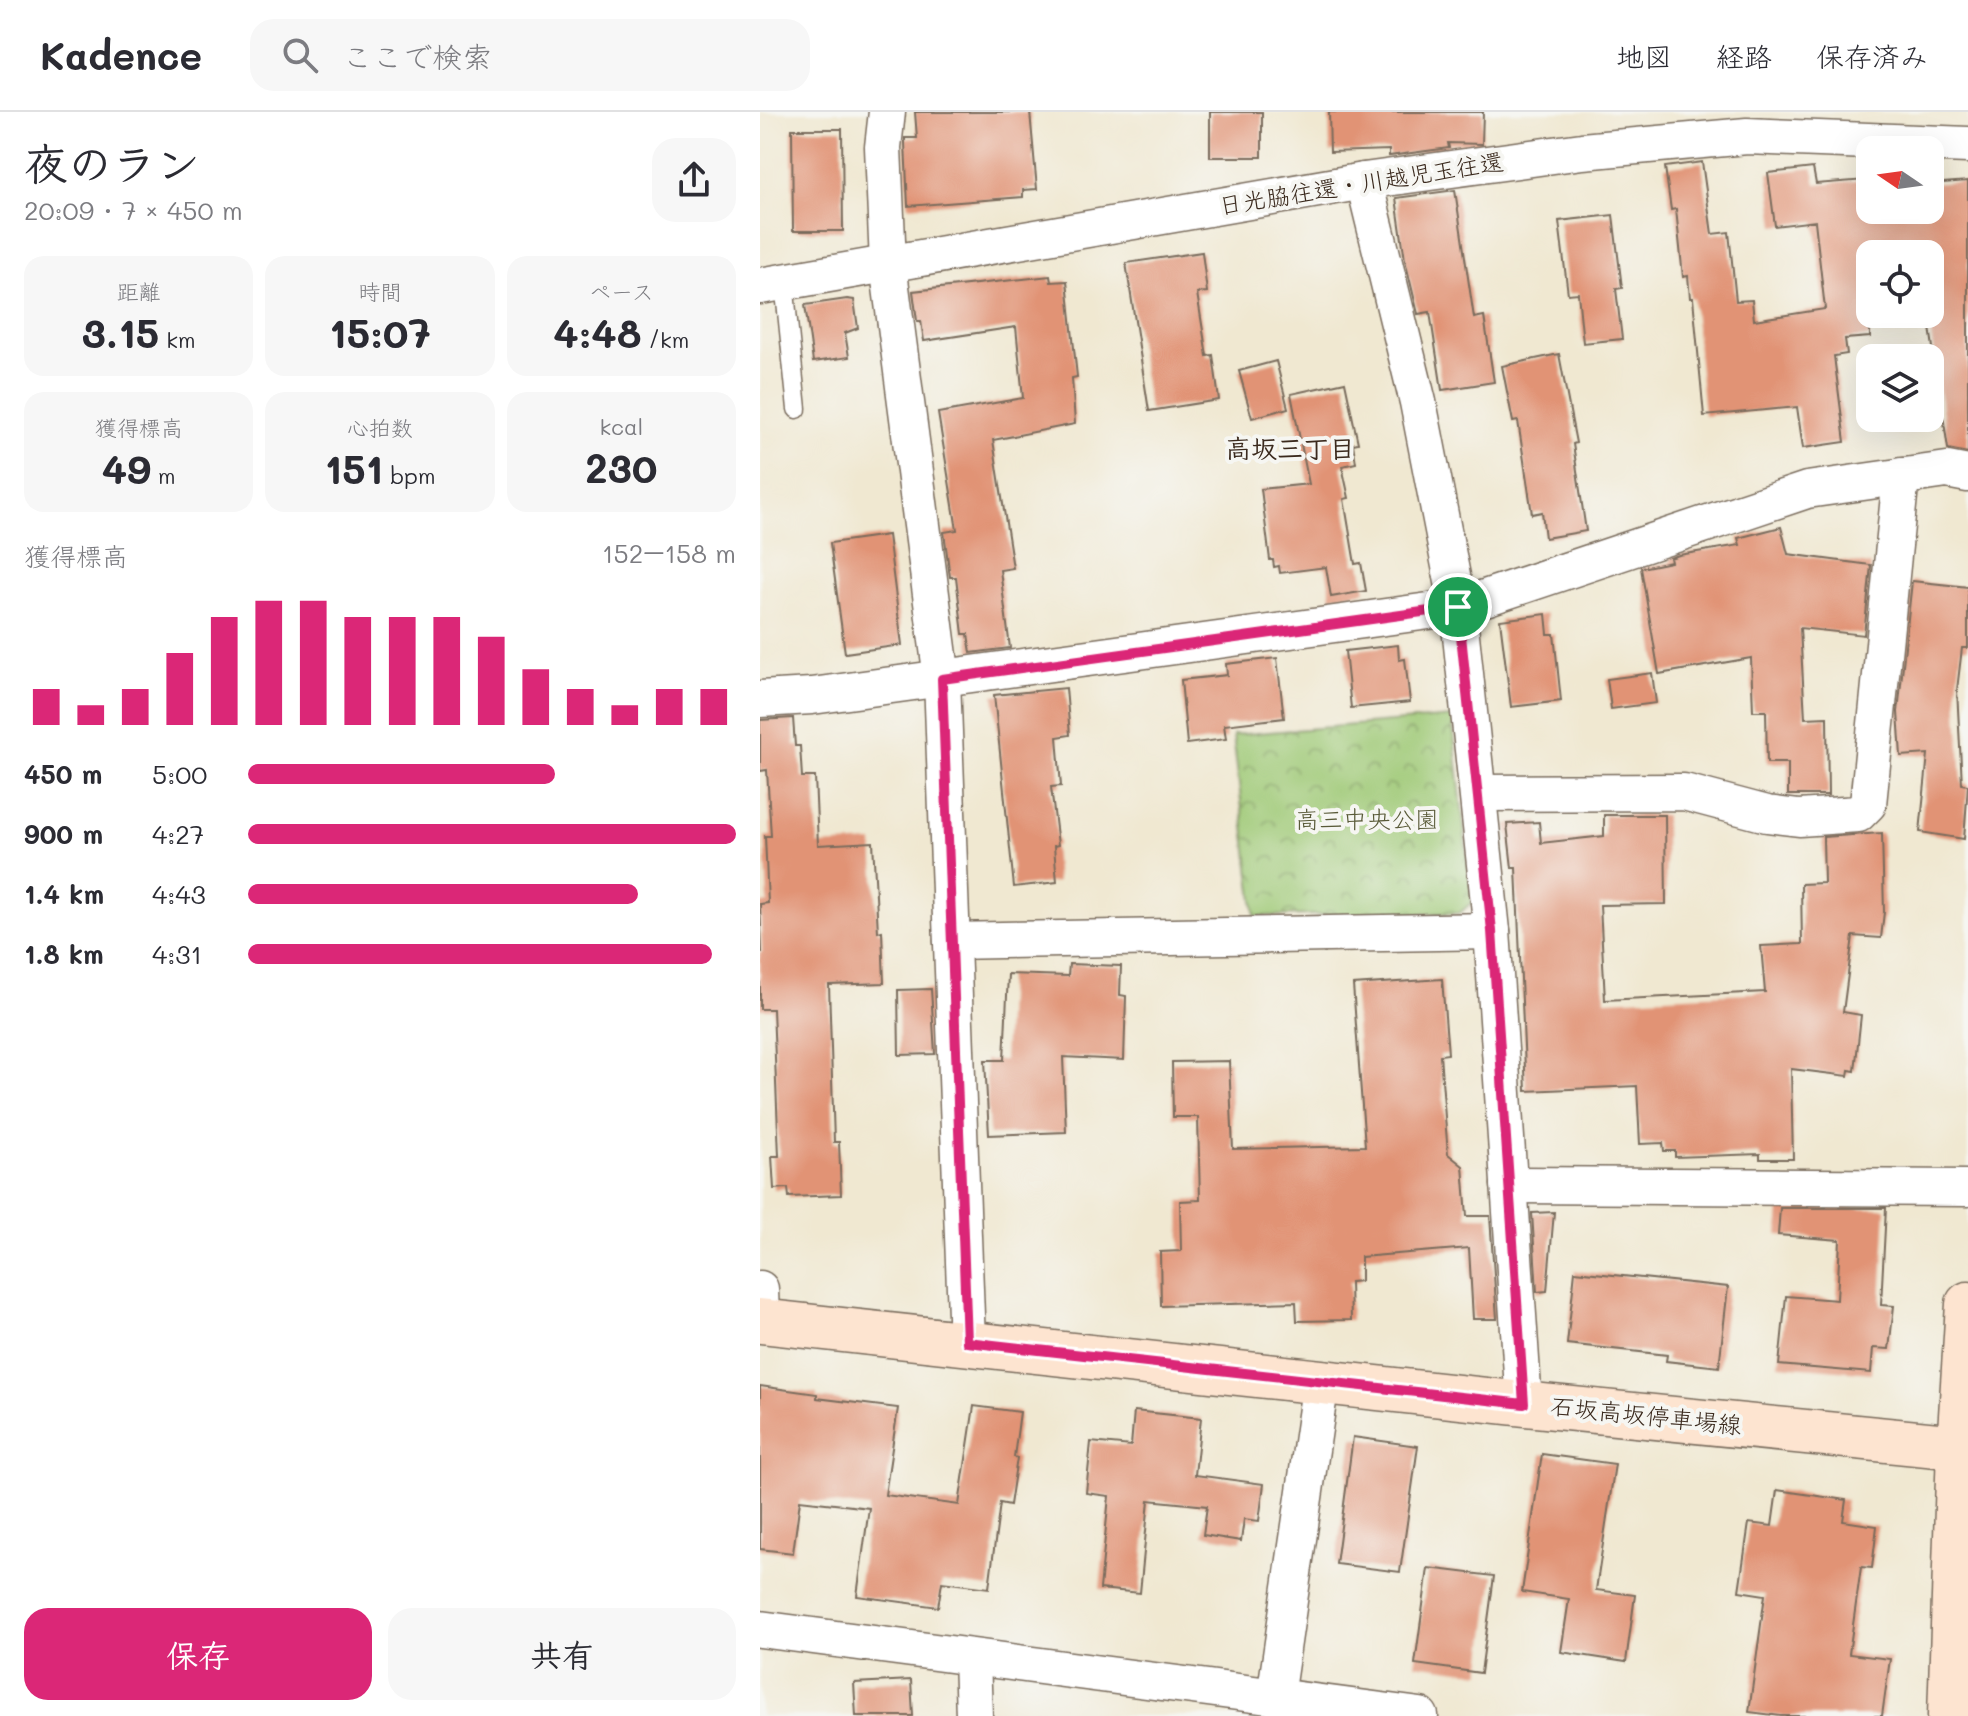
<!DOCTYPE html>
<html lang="ja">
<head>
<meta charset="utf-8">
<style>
  :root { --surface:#fff; --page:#f7f7f7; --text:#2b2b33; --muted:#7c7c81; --line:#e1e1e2; --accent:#db2777 }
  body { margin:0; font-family:Mali,"Klee One",sans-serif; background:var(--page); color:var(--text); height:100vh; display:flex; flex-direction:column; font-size:30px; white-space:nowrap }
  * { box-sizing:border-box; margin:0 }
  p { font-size:26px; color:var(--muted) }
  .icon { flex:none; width:44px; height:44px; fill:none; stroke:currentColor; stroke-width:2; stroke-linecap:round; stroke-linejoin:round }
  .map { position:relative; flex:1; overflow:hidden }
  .side { display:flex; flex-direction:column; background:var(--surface); width:760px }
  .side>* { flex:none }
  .needle { width:52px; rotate:283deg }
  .buttons { position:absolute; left:1096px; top:24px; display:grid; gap:16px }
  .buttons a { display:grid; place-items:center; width:88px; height:88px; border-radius:16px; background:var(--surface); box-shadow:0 8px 32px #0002; font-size:40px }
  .pin { position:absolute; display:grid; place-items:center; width:68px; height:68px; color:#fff; margin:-34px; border:4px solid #fff; border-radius:50%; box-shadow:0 2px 8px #0007 }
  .round { display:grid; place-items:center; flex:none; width:84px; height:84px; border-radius:24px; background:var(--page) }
  .headline { display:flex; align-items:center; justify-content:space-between; height:136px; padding:0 24px }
  h1 { font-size:44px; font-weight:800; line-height:60px }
  .figures { display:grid; grid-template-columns:repeat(3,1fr); gap:12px; height:136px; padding:8px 24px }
  .figures div { display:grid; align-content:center; border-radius:20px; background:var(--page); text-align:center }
  .figures b { font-size:40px; font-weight:800 }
  .figures small { font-size:22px; font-weight:400 }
  .figures p { font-size:22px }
  .chart { height:224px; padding:16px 24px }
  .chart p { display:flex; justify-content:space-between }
  .chart svg { width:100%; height:144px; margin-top:8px; stroke:var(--accent); stroke-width:6 }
  .cta { display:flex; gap:16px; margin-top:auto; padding:16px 24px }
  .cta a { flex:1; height:92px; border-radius:24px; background:var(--accent); color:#fff; font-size:32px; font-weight:800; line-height:92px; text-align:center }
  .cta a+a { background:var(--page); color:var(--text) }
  ul { padding:0 24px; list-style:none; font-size:26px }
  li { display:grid; grid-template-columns:128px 96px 1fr; align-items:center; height:60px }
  li i { height:20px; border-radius:10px; background:var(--accent) }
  header { display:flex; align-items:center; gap:48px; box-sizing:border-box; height:112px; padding:0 40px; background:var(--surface); border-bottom:2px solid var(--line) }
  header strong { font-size:38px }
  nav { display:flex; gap:44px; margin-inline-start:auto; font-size:28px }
  .search { width:560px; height:72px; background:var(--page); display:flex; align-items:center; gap:20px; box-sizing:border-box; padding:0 28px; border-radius:24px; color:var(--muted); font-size:30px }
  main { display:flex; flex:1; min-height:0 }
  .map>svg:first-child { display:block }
  .park { fill:url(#park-crowns); stroke:#6d7a4a; stroke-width:2 }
  .building { fill:#e19374 }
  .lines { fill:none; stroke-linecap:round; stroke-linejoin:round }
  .lane-casing { stroke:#7a6c5d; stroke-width:21 }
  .street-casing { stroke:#7a6c5d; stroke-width:39 }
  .secondary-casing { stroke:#7a6c5d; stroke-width:47 }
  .lane { stroke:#fff; stroke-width:18 }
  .street { stroke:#fff; stroke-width:36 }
  .secondary { stroke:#fde4d0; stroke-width:44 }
  .route-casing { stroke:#fff; stroke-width:16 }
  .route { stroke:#db2777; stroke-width:10 }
  .labels { text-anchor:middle; stroke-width:8; stroke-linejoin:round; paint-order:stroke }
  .street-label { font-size:24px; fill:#3b2a1e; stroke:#f6f6f2 }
  .park-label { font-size:24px; fill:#595a38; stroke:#f6f6f2 }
  .neighbourhood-label { font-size:26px; font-weight:bold; fill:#3b2a1e; stroke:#f6f6f2 }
</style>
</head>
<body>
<header>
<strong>Kadence</strong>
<div class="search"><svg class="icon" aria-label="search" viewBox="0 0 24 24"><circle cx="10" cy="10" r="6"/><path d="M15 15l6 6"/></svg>ここで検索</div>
<nav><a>地図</a><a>経路</a><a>保存済み</a></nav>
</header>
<main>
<section class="side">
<div class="headline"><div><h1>夜のラン</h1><p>20:09 · 7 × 450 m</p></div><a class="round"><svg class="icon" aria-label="share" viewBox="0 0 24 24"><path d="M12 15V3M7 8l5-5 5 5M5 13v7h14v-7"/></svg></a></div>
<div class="figures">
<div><p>距離</p><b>3.15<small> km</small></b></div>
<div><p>時間</p><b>15:07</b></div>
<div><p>ペース</p><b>4:48<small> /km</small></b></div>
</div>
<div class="figures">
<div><p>獲得標高</p><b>49<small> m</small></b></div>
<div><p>心拍数</p><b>151<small> bpm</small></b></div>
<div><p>kcal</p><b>230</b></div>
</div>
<div class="chart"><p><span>獲得標高</span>152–158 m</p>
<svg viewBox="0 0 160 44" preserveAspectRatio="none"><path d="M5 44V33M15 44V38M25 44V33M35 44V22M45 44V11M55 44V6M65 44V6M75 44V11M85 44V11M95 44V11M105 44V17M115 44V27M125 44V33M135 44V38M145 44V33M155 44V33"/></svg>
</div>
<ul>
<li><b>450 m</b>5:00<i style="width:63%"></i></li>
<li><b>900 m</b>4:27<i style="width:100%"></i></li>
<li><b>1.4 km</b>4:43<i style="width:80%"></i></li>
<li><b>1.8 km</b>4:31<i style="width:95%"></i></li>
</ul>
<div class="cta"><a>保存</a><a>共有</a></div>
</section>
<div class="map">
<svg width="1208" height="1604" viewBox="0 0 1208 1604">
  <defs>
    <pattern id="park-crowns" width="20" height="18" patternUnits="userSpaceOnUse" patternTransform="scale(2)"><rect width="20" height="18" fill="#9fc976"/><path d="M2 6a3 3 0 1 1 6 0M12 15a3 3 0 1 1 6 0" fill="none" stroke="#83a360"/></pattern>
  </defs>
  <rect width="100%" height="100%" fill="#f6f6f2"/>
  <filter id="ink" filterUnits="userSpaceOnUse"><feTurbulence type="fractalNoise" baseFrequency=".0125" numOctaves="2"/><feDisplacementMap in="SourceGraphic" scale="16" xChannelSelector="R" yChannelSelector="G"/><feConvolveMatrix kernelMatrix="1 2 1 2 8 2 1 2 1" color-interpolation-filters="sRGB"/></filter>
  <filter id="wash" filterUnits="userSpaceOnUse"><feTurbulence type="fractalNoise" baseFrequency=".006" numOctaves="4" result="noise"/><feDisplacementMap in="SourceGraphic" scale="32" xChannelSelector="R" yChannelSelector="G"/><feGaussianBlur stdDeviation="1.8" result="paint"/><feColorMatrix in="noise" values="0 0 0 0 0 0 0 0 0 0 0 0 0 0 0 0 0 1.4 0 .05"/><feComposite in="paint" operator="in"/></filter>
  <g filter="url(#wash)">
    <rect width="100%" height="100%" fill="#f0e8d1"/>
    <polygon class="park" points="692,605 712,790 700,801 495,804 473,623"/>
    <g id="blocks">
      <g class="building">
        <polygon points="155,0 270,0 277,77 263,78 263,85 148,94 145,31 145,26 157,26"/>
        <rect x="450" y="0" width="52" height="45"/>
        <polygon points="569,0 723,0 722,32 688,31 689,36 629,44 629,38 570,40"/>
        <polygon points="32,17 82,17 83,119 33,119"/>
        <polygon points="942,50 952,122 969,120 976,189 992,188 994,208 1065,197 1055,109 1015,114 1008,61 1053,56 1056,72 1106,68 1106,73 1110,73 1110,98 1170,98 1170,72 1208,69 1208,341 1188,337 1168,202 1174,202 1170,142 1110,142 1110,225 1085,227 1087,242 1074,244 1085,330 1043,336 1037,295 944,304 933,186 930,186 928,164 923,165 916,97 911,98 905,55"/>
        <polygon points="695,78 714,206 724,204 734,270 682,278 670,200 658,202 645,148 636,86"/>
        <polygon points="853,103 862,176 856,177 862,227 823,231 818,181 808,182 799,109"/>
        <polygon points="442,140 447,180 437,181 447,244 453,243 459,288 389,299 366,151"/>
        <polygon points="290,164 291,170 307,169 317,265 312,266 315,312 233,328 253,456 240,458 250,536 211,541 208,522 203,522 196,465 190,465 184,420 197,418 178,301 263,286 256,215 164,229 161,209 157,209 153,179"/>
        <polygon points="87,187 94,188 98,216 85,221 89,245 53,250 45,193"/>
        <polygon points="799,242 816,331 813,332 826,419 785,426 782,400 772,402 758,309 753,310 742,254"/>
        <polygon points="516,249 528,296 492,306 479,259"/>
        <polygon points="585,270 598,331 593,332 596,351 582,354 589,386 584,387 595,452 601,451 606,479 571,485 566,455 520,461 519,454 514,455 513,448 510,448 501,377 549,372 531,282"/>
        <polygon points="1021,415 1028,442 1111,453 1104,523 1040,516 1045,606 1067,605 1068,683 1028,683 1028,651 1007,651 1006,599 993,599 991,546 899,562 881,456 911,450 910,446 919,443 980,433 978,426"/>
        <polygon points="128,423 142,533 85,541 70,431"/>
        <polygon points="1152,469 1208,475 1208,536 1202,536 1197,578 1202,672 1208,673 1204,727 1160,720 1168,642 1141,644 1138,600"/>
        <polygon points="786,502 788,522 794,522 801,589 751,595 740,508"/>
        <polygon points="638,533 639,548 645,547 650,590 591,596 585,539"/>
        <polygon points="517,546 524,606 464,613 466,627 427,632 421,568 467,563 466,552"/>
        <polygon points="892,561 896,591 851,597 847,567"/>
        <polygon points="306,576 310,623 297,625 301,674 291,675 298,733 294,734 297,770 254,775 234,583"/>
        <polygon points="33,606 35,634 40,634 42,665 55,665 58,733 113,730 118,820 122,819 124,871 69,873 74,1030 79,1030 81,1083 29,1085 28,1076 14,1077 12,1044 19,1044 13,897 0,897 0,840 2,840 0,792 8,791 5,724 11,724 7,658 0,659 0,608"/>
        <polygon points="844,703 905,703 906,792 840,793 845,888 1005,880 1001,834 1042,832 1041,772 1064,771 1063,725 1122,721 1124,800 1121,826 1093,824 1083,900 1101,903 1095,959 1089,958 1088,964 1031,957 1033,1047 1000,1047 1000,1042 915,1045 915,1039 904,1039 903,1031 880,1032 877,974 766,979 756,756 752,756 747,712 779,710 781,731 844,724"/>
        <polygon points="309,852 361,854 360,883 366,884 364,948 303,945 306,1020 229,1023 225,948 244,948 248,862 308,864"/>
        <polygon points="682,867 688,942 680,943 688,1042 703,1054 707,1104 730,1104 737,1207 713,1207 709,1136 601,1145 601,1169 590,1170 591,1208 537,1209 536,1190 401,1194 400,1140 421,1139 420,1089 440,1088 438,1005 413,1005 412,950 469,949 473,1037 605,1034 593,873"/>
        <polygon points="171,877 175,942 139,943 138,878"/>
        <polygon points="1020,1096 1126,1096 1121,1193 1134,1194 1129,1237 1113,1236 1111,1261 1019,1253 1026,1184 1077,1188 1080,1128 1018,1123"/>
        <polygon points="794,1100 787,1179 777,1180 772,1101"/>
        <polygon points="815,1159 968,1175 959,1255 906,1249 907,1243 807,1232"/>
        <polygon points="0,1274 57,1282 57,1286 138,1296 125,1383 199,1393 214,1294 260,1300 254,1345 257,1346 250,1393 240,1391 229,1476 182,1470 178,1495 97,1484 109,1396 40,1388 33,1441 0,1437"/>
        <polygon points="374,1299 441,1306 435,1363 504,1372 499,1409 484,1407 481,1429 443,1423 447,1394 389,1388 380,1481 340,1477 349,1384 326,1381 331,1330 371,1334"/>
        <polygon points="593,1325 658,1334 640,1460 576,1452"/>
        <polygon points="782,1342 855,1352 836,1478 875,1483 866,1550 801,1540 809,1487 762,1480"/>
        <polygon points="1017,1378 1086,1388 1083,1409 1117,1414 1112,1456 1101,1455 1089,1542 1130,1547 1122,1604 1021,1604 989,1600 1005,1483 979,1479 989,1411 1012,1414"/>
        <polygon points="668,1456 734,1464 721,1561 655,1552"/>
        <polygon points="151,1568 153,1604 96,1604 94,1571"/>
      </g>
    </g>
  </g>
  <g filter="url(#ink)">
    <use href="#blocks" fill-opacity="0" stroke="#7a6c5d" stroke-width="2"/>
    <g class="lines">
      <defs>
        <polyline id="lane" points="24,170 37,297"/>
        <g id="street">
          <polyline points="127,0 123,35 128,152 182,567 207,1230"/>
          <polyline points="604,69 658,290 698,495 732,819 764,1292"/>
          <polyline points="0,174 604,69 822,39 987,24 1208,33"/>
          <polyline points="0,587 52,584 698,495 1047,378 1187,358 1208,362"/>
          <polyline points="718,681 924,680 1007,702 1039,706 1098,702 1108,692 1141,364"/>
          <polyline points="192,829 732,819"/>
          <polyline points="749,1073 1208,1076"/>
          <polyline points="0,1177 1,1209"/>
          <polyline points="0,1517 660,1604"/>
          <polyline points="212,1546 214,1604"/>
          <polyline points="515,1585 561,1269"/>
        </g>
        <g id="secondary">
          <polyline points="0,1209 764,1292 1208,1336"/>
          <polyline points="1190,1604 1199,1336 1208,1192"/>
        </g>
      </defs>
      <use href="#lane" class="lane-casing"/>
      <use href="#street" class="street-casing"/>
      <use href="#secondary" class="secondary-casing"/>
      <use href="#lane" class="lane"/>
      <use href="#street" class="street"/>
      <use href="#secondary" class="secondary"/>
    </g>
  </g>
  <g class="lines" filter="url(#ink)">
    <defs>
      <polygon id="route" points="698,495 732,819 764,1292 207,1230 182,567"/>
    </defs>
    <use href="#route" class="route-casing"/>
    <use href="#route" class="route"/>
  </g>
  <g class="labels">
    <g class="street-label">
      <text transform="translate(601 72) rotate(-9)" y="8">日光脇往還・川越児玉往還</text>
      <text transform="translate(886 1304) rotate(6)" y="8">石坂高坂停車場線</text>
    </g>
    <g class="park-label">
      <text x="607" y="716">高三中央公園</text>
    </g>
    <g class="neighbourhood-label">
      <text x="530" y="346">高坂三丁目</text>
    </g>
  </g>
</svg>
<div class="buttons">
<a><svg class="needle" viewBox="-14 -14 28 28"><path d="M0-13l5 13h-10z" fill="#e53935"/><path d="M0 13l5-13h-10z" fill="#7c7c81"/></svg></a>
<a><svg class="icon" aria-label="locate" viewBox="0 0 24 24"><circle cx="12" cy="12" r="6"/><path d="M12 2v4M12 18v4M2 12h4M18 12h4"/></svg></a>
<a><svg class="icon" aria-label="layers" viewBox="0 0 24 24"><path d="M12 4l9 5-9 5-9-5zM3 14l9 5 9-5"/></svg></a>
</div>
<div class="pin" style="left:698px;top:495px;background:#1e9e55"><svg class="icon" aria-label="arrive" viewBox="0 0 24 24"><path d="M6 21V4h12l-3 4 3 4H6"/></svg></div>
</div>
</main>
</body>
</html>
